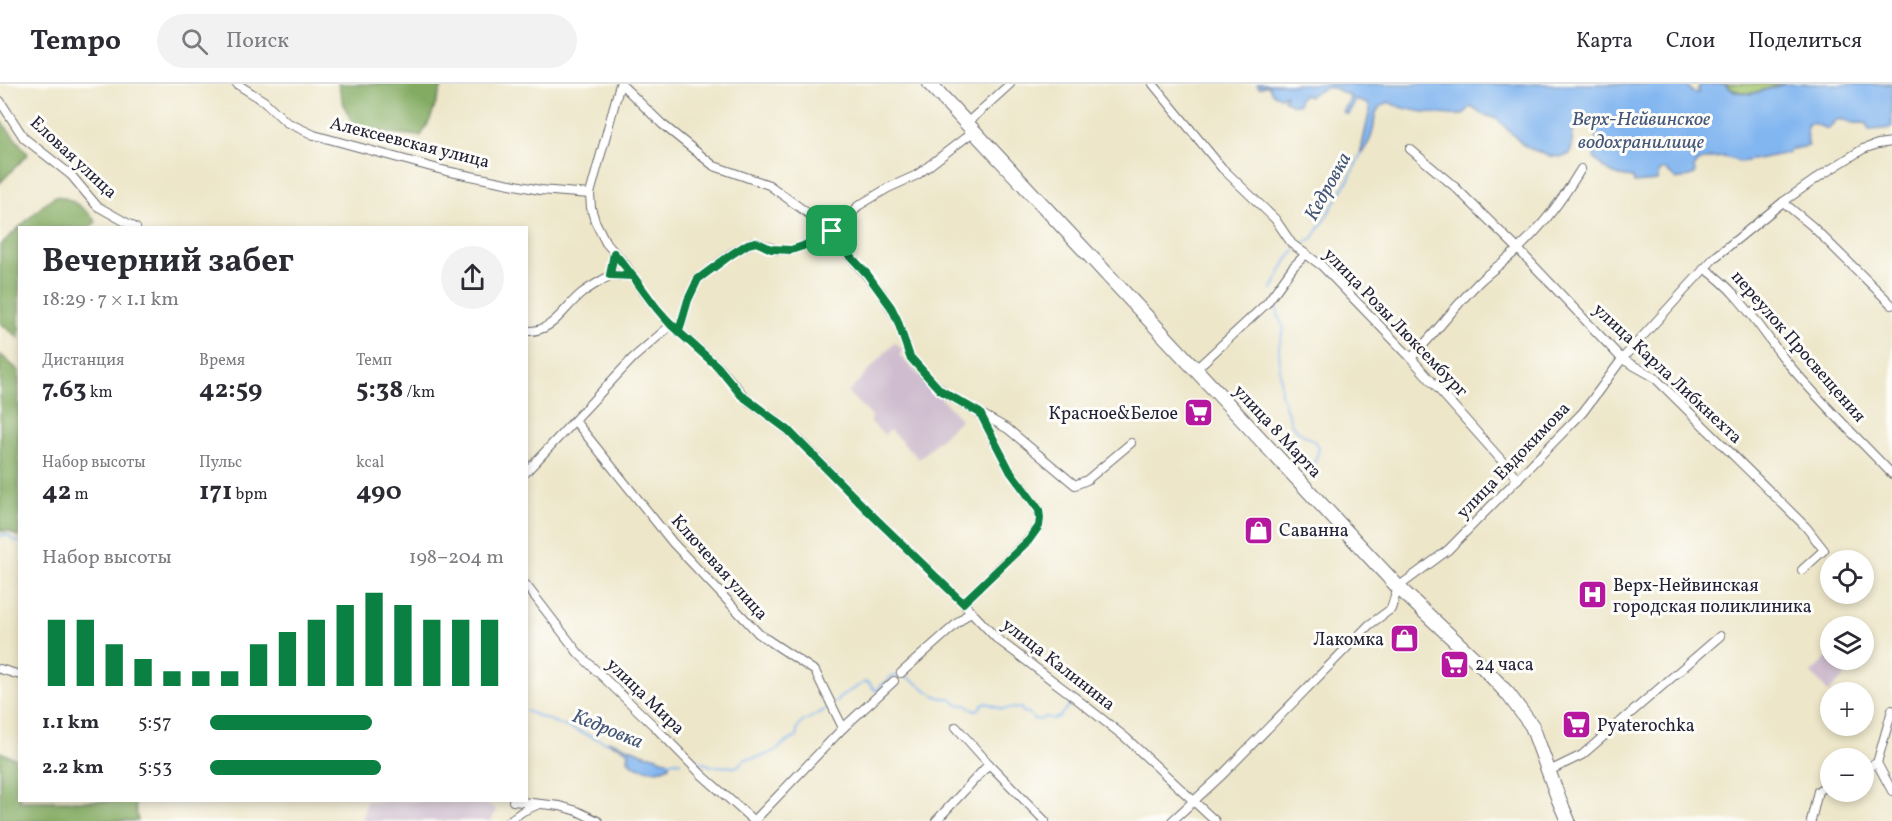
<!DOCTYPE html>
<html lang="ru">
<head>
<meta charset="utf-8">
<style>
  :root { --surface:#fff; --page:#f2f2f3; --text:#2b2b33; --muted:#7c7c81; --line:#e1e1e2; --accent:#0b8043 }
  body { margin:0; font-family:Vollkorn,serif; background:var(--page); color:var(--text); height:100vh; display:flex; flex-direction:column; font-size:22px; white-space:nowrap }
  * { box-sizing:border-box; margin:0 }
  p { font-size:20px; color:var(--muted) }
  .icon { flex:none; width:33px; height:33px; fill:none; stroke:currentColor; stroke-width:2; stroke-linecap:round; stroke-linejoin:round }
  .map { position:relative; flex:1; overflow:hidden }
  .sheet { position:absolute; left:18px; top:142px; width:510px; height:576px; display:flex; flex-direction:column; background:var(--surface); border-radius:0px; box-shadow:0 3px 9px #0003 }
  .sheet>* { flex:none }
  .fabs { position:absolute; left:1820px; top:466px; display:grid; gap:12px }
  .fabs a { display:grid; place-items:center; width:54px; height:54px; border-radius:50%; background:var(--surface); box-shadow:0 3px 9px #0003; font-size:30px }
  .pin { position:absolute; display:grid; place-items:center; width:51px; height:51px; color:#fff; margin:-26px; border-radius:12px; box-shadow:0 3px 9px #0006 }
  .round { display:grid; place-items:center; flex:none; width:63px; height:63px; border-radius:32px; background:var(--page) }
  .summary { display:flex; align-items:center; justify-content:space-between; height:102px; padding:0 24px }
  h1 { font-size:33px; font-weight:700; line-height:45px }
  .metrics { display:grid; grid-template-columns:repeat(3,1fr); gap:9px; height:102px; padding:6px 24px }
  .metrics div { display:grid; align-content:center }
  .metrics b { font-size:26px; font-weight:700 }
  .metrics small { font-size:16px; font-weight:400 }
  .metrics p { font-size:16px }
  .chart { height:168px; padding:12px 24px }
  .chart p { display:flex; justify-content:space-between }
  .chart svg { width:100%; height:108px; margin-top:6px; stroke:var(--accent); stroke-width:6 }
  ul { padding:0 24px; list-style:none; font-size:20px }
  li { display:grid; grid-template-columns:96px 72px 1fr; align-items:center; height:45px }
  li i { height:15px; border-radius:8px; background:var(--accent) }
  header { display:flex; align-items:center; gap:36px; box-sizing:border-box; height:84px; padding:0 30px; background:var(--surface); border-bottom:2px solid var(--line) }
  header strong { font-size:28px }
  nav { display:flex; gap:33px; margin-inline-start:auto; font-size:21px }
  .search { width:420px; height:54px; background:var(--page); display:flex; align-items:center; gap:15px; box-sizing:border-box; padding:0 21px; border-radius:33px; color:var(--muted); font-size:22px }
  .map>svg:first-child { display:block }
  .industrial { fill:#cfbdcf }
  .green { fill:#a4c670; stroke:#637456; stroke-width:1.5 }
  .forest { fill:#83ab62; stroke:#52664e; stroke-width:1.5 }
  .water { fill:#82b6f0; stroke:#526c96; stroke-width:1.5 }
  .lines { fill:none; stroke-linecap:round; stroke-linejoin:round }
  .stream { stroke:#82b6f0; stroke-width:2 }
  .street-casing { stroke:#69676d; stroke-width:10 }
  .primary-casing { stroke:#69676d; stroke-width:16 }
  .street { stroke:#fff; stroke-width:8 }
  .primary { stroke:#fff; stroke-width:14 }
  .route-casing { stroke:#fff; stroke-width:12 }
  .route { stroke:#0b8043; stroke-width:8 }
  .labels { text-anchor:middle; stroke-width:6; stroke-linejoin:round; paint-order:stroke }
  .street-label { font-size:18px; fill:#22223b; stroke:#fdfcf7 }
  .poi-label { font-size:18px; fill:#22223b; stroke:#fdfcf7; text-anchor:start }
  .water-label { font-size:20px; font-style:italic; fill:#44567a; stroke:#fdfcf7 }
</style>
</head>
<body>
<header>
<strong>Tempo</strong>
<div class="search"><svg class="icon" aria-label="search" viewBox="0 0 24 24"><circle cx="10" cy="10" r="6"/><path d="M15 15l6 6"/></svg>Поиск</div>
<nav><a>Карта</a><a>Слои</a><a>Поделиться</a></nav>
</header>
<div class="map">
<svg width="1892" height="737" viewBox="0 0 1892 737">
  <rect width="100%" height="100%" fill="#fdfcf7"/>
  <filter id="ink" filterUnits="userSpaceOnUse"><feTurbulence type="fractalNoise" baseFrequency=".0167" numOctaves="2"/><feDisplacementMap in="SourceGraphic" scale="12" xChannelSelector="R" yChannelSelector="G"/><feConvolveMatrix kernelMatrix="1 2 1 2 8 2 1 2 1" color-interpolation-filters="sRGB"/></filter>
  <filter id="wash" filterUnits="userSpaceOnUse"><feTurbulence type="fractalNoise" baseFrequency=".008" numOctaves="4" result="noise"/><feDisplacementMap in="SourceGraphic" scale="24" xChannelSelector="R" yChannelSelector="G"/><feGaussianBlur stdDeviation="1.35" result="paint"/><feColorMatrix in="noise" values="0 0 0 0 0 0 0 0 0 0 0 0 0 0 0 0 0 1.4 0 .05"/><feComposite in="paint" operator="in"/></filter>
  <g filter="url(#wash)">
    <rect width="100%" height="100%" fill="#ede6c9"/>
    <g class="industrial">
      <polygon points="895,258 903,267 899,271 961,335 919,375 890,346 884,351 870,337 873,333 848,309"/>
      <polygon points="1830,571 1830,576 1834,576 1847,590 1828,608 1811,589"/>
      <polygon points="366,717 479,717 494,723 496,727 491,737 362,737"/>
    </g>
    <path class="green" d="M1724,0H1785C1758,5 1752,18 1724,0Z"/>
    <g class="forest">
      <polygon points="338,0 443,0 430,36 421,52 356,46 345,24"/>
      <polygon points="0,36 28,70 0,99"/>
      <path d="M56,112C72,114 87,126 96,138L89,144H20L19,254L0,239V161L49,116Z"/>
      <polygon points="0,270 19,287 19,453 8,447 0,447"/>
      <polygon points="0,668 19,676 20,717 134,717 138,737 0,737"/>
    </g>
    <g class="water">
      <path d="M1257,0H1687L1692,8L1698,9V3L1704,0H1724L1736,8L1751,10L1785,0H1892V44L1870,46L1868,45L1867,40C1861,38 1859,40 1854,39C1847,38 1844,34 1836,36L1828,45L1811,39L1807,41L1808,62L1789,66V69L1741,78L1724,73L1711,74L1697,78L1694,83L1695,90L1677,96L1664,85L1659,87L1657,97L1634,99L1633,94C1614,92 1608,89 1594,74C1595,60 1601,43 1586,35C1568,37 1575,57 1570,70L1563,73L1550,72L1531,65L1522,60L1497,35L1482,30L1471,23C1467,26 1465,30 1460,31C1446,32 1399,26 1389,18C1370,26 1377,35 1372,50C1370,58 1365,65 1360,71L1370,25L1368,20L1356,16L1348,30L1343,28L1351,13C1329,1 1329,0 1308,13L1305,11L1299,15V20H1291L1284,15L1286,10L1280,13L1272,9L1268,1L1259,4Z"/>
      <path d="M610,657C621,660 631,665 642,669C651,672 662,672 669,679V682C657,689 636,686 628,676L629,668L623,664L606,658Z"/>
    </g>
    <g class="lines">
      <g class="stream">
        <polyline points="1299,162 1313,154 1349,95 1361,69"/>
        <polyline points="1272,205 1287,176 1295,167"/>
        <polyline points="1276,213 1278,231 1284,245 1279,263 1281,310 1292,341 1299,348 1314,357 1319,365 1315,377 1306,385"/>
        <polyline points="0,452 6,450 15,457 20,458"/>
        <path d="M835,619C843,609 854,605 865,598L869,599L875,606L878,607C881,600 880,602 887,598C891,594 887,593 894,592C915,588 930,618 950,614L958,621H967L974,627L979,625L983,619H987L1002,625L1021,624L1023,628L1029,629L1033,635L1040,636L1045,633L1054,635L1059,633L1070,620"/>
        <polyline points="526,627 608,659"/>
        <polyline points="697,677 712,682 736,683 746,675 761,673 777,666 783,660 797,653 797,645 801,639 826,625"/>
        <polyline points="666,679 676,677 681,678"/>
      </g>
    </g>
  </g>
  <g filter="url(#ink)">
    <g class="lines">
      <defs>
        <g id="street">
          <polyline points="237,0 264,17 286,38 314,51 446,87 540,106 590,110"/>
          <polyline points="620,0 590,110 591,124 595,137 606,159 625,180 644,209 658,226 671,241 719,283 749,318 779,339 799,356 870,429 963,519 996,554 1073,612 1126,654 1215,737"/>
          <polyline points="621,0 662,40 714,82 769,101 832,147 839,160 881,208 897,235 910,273 925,291 946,310 1008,345 1075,401 1087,396 1131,359"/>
          <polyline points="1153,0 1222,84 1275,135 1292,160 1322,182 1411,274 1518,395"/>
          <polyline points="0,17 24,54 71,91 97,122 136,144"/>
          <polyline points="967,39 1010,0"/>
          <polyline points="1410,65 1455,103 1518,165 1622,275 1654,293 1662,301 1806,443 1824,466 1802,486"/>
          <polyline points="1783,118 1812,142 1892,221"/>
          <path d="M1704,184C1739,207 1760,245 1786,277C1818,316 1857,353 1892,390"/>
          <polyline points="611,191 633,192"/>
          <path d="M526,247C553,249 564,223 582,209C591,202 601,197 611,191L614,169"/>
          <polyline points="679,247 688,216 698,195 732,169 753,158 756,158 777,166 791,166 803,162 844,141 858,122 888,104 917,91 974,47"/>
          <path d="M1411,274C1435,250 1455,222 1479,198C1491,186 1506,177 1518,165C1542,143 1564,113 1581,85"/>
          <polyline points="1196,285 1267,219 1293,183 1306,170"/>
          <polyline points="575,337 673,459 759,550 815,587 843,644"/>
          <polyline points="526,388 633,274 671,241"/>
          <polyline points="526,501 579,570 654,642 702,691 754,737"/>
          <polyline points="963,519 1028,456 1039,442 1040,434 1039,426 1010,387 981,331"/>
          <polyline points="0,585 20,591"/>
          <polyline points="901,589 971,527"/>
          <polyline points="956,643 989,680 1045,737"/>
          <polyline points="1877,679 1892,626"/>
          <polyline points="1877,679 1892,707"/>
          <polyline points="1863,685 1877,679"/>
          <polyline points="1549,687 1582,671 1720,552"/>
          <polyline points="513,717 560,722 577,727 598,737"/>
          <polyline points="509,737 523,727 537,721"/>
          <polyline points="754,737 843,644 894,597"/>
          <polyline points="936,737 989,680"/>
          <polyline points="1172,737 1222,691 1369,541 1391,525 1398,503 1448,466 1583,328 1622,275 1714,174 1783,118 1823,90 1863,65 1878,60 1892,58"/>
          <polyline points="1811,737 1818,707 1830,699"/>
        </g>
        <polyline id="primary" points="930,0 1398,503 1482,582 1508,610 1532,642 1559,716 1568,737"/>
      </defs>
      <use href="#street" class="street-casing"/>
      <use href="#primary" class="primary-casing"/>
      <use href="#street" class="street"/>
      <use href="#primary" class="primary"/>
    </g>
  </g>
  <g class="lines" filter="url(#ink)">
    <defs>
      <path id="route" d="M832,147L803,162L791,166L771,165L756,158L748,160L732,170L698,195L688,216L679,247C652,225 637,194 614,169L610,191L633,192L658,226L671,241L718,283L741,311L788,346L870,429L963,519L1029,456L1039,442L1040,434L1039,426L1010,387L980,329L940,306L910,273L897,235L891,223L867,190L839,160L832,147"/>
    </defs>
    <use href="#route" class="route-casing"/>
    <use href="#route" class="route"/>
  </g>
  <defs>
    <symbol id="supermarket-square" viewBox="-11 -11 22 22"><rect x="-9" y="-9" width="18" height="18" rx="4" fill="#b5179e" stroke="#fdfcf7"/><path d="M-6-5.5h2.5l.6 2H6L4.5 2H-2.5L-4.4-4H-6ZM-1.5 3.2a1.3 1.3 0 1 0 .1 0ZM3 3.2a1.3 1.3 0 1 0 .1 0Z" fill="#fff"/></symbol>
    <symbol id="shop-square" viewBox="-11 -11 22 22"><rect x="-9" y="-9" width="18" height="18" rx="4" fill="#b5179e" stroke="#fdfcf7"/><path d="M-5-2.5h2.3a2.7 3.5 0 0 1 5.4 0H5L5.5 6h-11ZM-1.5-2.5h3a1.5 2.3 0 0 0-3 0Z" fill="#fff"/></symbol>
    <symbol id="hospital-square" viewBox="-11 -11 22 22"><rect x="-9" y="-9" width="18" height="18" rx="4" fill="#b5179e" stroke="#fdfcf7"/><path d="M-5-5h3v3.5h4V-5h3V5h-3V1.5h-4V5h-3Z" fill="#fff"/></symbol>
  </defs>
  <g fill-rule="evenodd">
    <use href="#supermarket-square" x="1182" y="312" width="33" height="33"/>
    <use href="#shop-square" x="1242" y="430" width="33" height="33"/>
    <use href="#hospital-square" x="1576" y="494" width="33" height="33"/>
    <use href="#shop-square" x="1388" y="538" width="33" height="33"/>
    <use href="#supermarket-square" x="1438" y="564" width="33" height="33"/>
    <use href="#supermarket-square" x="1560" y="624" width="33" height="33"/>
  </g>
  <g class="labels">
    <g class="street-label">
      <text transform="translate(410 58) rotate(14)" y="6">Алексеевская улица</text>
      <text transform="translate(74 73) rotate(43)" y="6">Еловая улица</text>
      <text transform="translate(1396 238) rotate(46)" y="6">улица Розы Люксембург</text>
      <text transform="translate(1799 262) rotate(49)" y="6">переулок Просвещения</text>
      <text transform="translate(1668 289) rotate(43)" y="6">улица Карла Либкнехта</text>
      <text transform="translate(1278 347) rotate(47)" y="6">улица 8 Марта</text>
      <text transform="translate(1513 376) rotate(-46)" y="6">улица Евдокимова</text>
      <text transform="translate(720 483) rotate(48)" y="6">Ключевая улица</text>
      <text transform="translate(1059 580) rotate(38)" y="6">улица Калинина</text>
      <text transform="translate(646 612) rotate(44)" y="6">улица Мира</text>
    </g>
    <g class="poi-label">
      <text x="1178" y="335" text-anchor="end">Красное&amp;Белое</text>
      <text x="1279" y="452">Саванна</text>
      <text x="1613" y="507">Верх-Нейвинская<tspan x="1613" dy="21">городская поликлиника</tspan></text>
      <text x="1384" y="561" text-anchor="end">Лакомка</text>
      <text x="1475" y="586">24 часа</text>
      <text x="1597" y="647">Pyaterochka</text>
    </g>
    <g class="water-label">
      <text x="1641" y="41">Верх-Нейвинское<tspan x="1641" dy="23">водохранилище</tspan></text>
      <text transform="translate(1327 102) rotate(-61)" y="7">Кедровка</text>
      <text transform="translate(608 644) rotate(22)" y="7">Кедровка</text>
    </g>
  </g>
</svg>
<div class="fabs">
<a><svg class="icon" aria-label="locate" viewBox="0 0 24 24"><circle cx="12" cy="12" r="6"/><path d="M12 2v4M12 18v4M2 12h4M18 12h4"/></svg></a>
<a><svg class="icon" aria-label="layers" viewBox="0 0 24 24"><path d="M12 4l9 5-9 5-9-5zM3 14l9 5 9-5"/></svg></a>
<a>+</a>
<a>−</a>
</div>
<div class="pin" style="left:832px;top:147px;background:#1e9e55"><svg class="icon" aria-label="arrive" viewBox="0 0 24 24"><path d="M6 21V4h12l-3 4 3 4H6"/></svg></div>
<section class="sheet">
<div class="summary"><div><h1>Вечерний забег</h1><p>18:29 · 7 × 1.1 km</p></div><a class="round"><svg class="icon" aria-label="share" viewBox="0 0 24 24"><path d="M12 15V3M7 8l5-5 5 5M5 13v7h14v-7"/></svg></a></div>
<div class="metrics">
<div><p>Дистанция</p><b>7.63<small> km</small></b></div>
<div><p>Время</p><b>42:59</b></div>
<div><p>Темп</p><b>5:38<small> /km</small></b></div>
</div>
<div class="metrics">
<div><p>Набор высоты</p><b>42<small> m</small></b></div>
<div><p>Пульс</p><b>171<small> bpm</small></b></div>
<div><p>kcal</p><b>490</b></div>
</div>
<div class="chart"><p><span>Набор высоты</span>198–204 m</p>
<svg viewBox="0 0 160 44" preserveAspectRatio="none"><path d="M5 44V17M15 44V17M25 44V27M35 44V33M45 44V38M55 44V38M65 44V38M75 44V27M85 44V22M95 44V17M105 44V11M115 44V6M125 44V11M135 44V17M145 44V17M155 44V17"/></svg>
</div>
<ul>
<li><b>1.1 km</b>5:57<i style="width:55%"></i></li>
<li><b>2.2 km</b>5:53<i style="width:58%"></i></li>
</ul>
</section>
</div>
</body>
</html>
